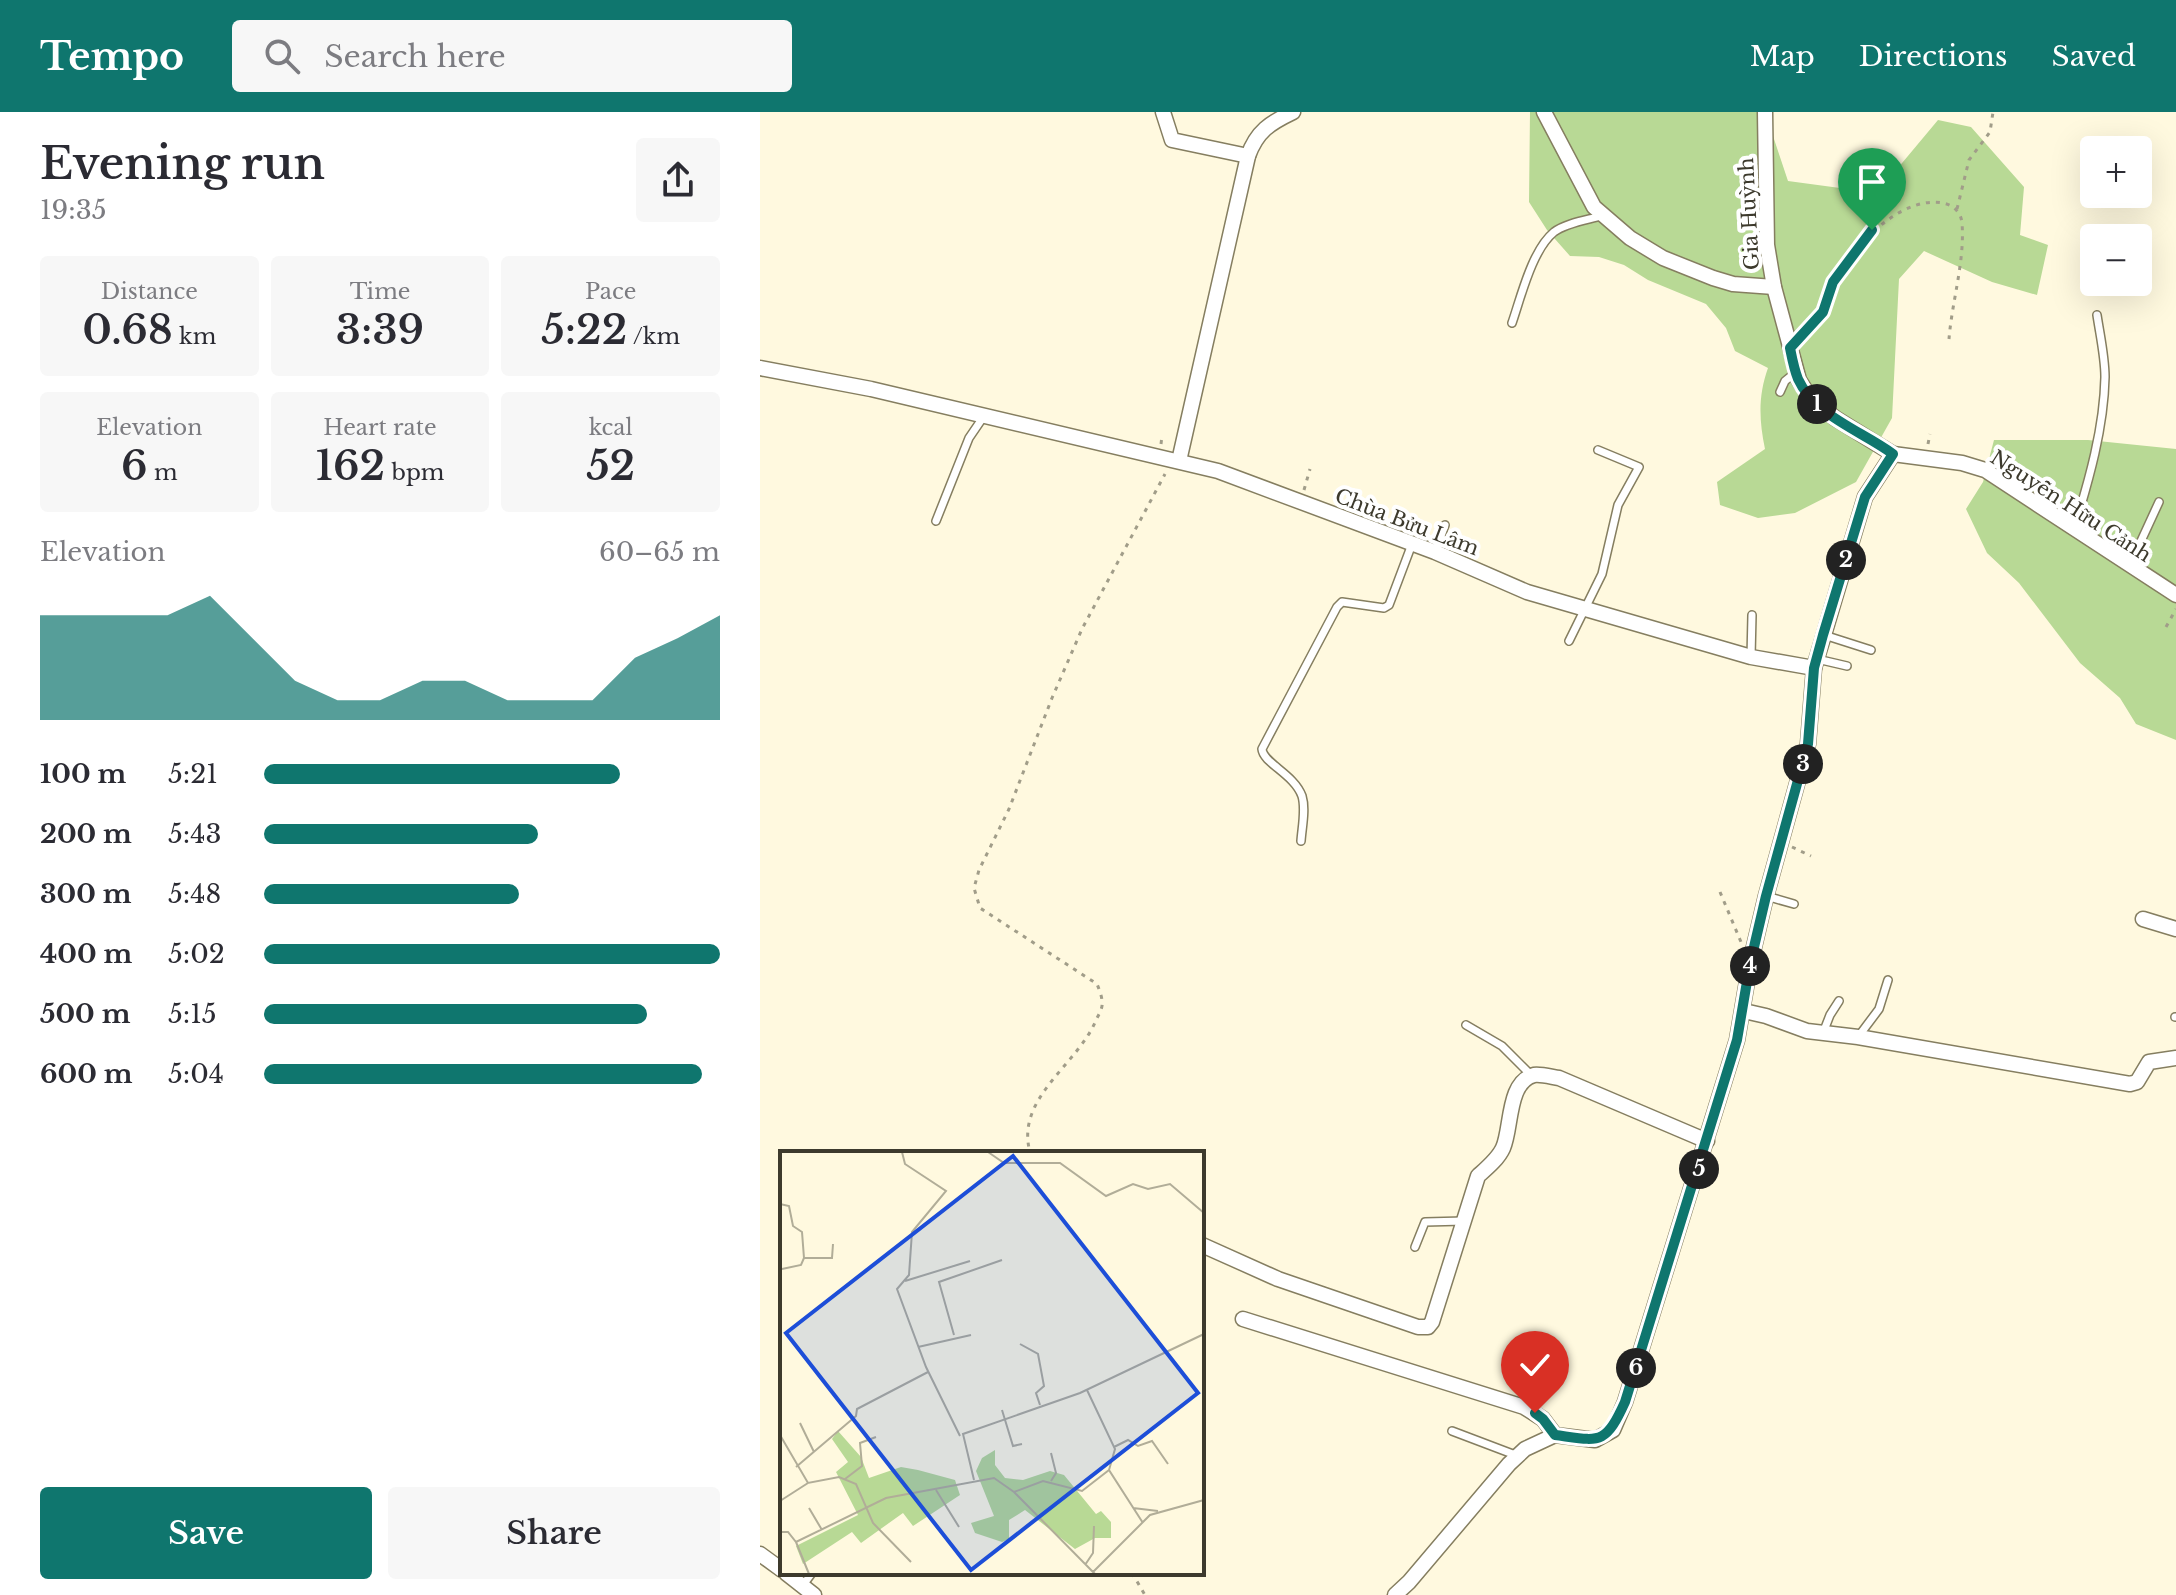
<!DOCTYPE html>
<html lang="en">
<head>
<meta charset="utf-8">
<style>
  :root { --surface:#fff; --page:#f7f7f7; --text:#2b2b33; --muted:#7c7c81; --accent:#0f766e }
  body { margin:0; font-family:"Libre Baskerville",serif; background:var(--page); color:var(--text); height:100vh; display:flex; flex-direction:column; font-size:30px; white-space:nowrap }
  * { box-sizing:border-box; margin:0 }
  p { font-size:26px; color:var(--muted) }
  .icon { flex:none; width:44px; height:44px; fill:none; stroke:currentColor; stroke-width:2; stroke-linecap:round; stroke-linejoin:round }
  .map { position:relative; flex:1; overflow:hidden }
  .panel { display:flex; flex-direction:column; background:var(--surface); width:760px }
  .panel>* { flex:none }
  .tools { position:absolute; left:1320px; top:24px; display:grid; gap:16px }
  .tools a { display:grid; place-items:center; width:72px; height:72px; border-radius:8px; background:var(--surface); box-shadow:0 8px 32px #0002; font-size:40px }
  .pin { position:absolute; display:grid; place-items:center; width:68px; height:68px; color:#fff; margin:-82px -34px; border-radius:50% 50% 50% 0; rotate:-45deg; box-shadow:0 0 8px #0007 }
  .pin .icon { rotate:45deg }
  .km { position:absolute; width:40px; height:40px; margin:-20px; border-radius:50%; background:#222; color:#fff; font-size:22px; line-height:40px; text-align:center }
  .round { display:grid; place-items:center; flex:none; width:84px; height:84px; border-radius:8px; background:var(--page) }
  .head { display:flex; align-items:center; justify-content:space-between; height:136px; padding:0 40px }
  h1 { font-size:44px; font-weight:600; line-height:60px }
  .metrics { display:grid; grid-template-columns:repeat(3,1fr); gap:12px; height:136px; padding:8px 40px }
  .metrics div { display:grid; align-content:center; border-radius:8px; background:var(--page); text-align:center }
  .metrics b { font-size:40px; font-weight:600 }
  .metrics small { font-size:22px; font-weight:400 }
  .metrics p { font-size:22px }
  .chart { height:224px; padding:16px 40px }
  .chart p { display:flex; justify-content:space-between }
  .chart svg { width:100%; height:144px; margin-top:8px; fill:var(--accent); opacity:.7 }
  .button { display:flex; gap:16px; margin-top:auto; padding:16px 40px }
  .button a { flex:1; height:92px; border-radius:8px; background:var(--accent); color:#fff; font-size:32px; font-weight:600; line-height:92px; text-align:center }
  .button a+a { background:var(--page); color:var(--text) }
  ul { padding:0 40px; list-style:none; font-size:26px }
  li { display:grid; grid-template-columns:128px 96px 1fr; align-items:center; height:60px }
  li i { height:20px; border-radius:10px; background:var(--accent) }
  header { display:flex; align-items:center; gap:48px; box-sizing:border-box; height:112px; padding:0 40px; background:var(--accent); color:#fff }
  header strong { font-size:38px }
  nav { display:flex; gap:44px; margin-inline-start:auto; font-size:28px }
  .search { width:560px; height:72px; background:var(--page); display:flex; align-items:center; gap:20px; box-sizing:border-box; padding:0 28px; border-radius:8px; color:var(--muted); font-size:30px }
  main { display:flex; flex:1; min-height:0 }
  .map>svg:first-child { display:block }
  .green { fill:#b8d995 }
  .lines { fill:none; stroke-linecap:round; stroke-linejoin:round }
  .service-casing { stroke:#857e60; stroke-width:10 }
  .minor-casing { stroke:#857e60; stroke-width:17 }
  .path { stroke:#a19d89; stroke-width:3; stroke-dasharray:4 6; stroke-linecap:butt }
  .service { stroke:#fff; stroke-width:7 }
  .minor { stroke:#fff; stroke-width:14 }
  .route-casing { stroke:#fff; stroke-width:16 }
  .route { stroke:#0f766e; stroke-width:10 }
  .labels { text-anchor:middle; stroke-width:8; stroke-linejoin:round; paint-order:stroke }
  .street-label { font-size:20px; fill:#3d3a2d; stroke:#fff }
  .inset-road { fill:none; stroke:#b1ad98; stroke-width:2 }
  .view { fill:#1d4ed8; fill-opacity:0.15; stroke:#1d4ed8; stroke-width:4 }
  .inset-edge { fill:none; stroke:#3d3a2d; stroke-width:4 }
</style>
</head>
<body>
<header>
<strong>Tempo</strong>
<div class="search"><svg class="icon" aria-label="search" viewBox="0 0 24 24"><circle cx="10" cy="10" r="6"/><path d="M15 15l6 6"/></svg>Search here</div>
<nav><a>Map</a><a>Directions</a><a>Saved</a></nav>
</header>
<main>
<section class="panel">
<div class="head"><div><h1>Evening run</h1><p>19:35</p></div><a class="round"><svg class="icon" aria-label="share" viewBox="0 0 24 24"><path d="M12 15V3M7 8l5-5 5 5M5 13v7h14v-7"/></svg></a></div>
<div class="metrics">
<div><p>Distance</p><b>0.68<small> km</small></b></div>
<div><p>Time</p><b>3:39</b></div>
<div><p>Pace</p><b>5:22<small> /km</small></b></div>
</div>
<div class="metrics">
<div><p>Elevation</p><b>6<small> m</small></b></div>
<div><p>Heart rate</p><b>162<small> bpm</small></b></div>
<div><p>kcal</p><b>52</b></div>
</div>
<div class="chart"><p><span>Elevation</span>60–65 m</p>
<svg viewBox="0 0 160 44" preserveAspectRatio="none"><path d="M0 44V12L10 12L20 12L30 12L40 6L50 19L60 32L70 38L80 38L90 32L100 32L110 38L120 38L130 38L140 25L150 19L160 12V44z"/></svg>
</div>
<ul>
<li><b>100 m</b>5:21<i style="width:78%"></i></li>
<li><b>200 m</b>5:43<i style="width:60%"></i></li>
<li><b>300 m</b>5:48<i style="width:56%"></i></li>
<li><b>400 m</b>5:02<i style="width:100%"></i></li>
<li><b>500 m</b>5:15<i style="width:84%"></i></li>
<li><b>600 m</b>5:04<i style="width:96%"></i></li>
</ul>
<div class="button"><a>Save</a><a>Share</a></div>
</section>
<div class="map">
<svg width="1416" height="1483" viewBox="0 0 1416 1483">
  <rect width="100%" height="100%" fill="#fff9df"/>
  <g class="green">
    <path d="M770,0H1005L1028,69L1117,81L1178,8L1211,15L1264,75L1260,123L1288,133L1277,183L1232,170L1164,139L1139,167L1132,306L1096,370L1035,401L998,406L960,393L957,370L1005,337C999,308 998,284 1008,256L975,239L966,216L946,192L888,168L864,153L839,145L810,144L787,118L769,90Z"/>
    <polygon points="1234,328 1328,328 1416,337 1416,628 1376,612 1360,586 1320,551 1259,471 1227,441 1206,397 1223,370"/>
  </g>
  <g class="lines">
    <defs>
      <g id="service">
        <path d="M752,211C761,185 772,138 794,120C806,111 827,108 841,104"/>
        <polyline points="1020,280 1025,269 1036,260"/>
        <polyline points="176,409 209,326 224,304"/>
        <path d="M1314,417C1329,368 1344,316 1345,265C1345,245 1340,223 1337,203"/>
        <polyline points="675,440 685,413"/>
        <polyline points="1370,453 1399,390"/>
        <polyline points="1064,523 1111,538"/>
        <polyline points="809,529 842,462 858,393 879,355 838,338"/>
        <polyline points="991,545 992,503"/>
        <polyline points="1057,547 1087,554"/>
        <path d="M541,729C542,715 546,697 542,684C534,662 503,651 502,637L577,495L582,490L624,496L629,493L652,432"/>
        <polyline points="1006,784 1034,792"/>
        <polyline points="1415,905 1416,905"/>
        <polyline points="706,913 742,934 772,964"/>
        <polyline points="1063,921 1070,903 1079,889"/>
        <polyline points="1098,925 1119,897 1128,868"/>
        <polyline points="655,1135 665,1110 704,1109"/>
        <polyline points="692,1319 758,1344"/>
        <polyline points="43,1473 52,1461"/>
      </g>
      <g id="minor">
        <polyline points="403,0 412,28 488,44"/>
        <polyline points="784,0 834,95 870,126 903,146 953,166 973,172 1014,175"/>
        <polyline points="1005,0 1007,133 1014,175 1039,268 1051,287 1075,306 1133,342 1202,351 1225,358 1416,483"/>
        <polyline points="0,256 111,277 458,359 675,440 767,480 991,545 1054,556 1105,385 1133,342"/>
        <path d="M419,349L488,44C497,19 510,11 533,0"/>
        <polyline points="1383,807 1416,817"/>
        <polyline points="984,899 1006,904 1047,919 1098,925 1370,972 1377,970 1389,950 1416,946"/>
        <path d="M442,1133L518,1167L658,1215H668L672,1210L718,1064C727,1056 738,1047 743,1036C752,1016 747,970 774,963C781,962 792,965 799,966L947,1029"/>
        <polyline points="483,1207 764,1295 783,1307 795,1323"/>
        <polyline points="0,1442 22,1458"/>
        <polyline points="26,1461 54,1483"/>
        <polyline points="635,1483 649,1470 749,1352 765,1337 795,1323 835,1328 853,1318 865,1290 977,928 990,852 1006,784 1048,632 1054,556"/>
      </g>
    </defs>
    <use href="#service" class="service-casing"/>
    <use href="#minor" class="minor-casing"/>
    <g class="path">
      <polyline points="1197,97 1209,48 1230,20 1233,0"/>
      <path d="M1040,224C1046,216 1056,210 1061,202C1066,193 1067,182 1072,173C1090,138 1139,83 1183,91C1193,93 1201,100 1202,111C1205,149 1192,189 1189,227"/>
      <polyline points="401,332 402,324"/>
      <polyline points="1168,332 1170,322"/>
      <polyline points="544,378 550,357"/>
      <polyline points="1406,515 1416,497"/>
      <polyline points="1032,735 1051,744"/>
      <polyline points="960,780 981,830"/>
      <path d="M276,1041L269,1036C258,984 319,951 336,908C339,902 343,896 342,890C342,884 339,877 337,872L220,796L214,776L219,758L249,697L292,586L322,517L405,362"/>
      <polyline points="372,1461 385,1483"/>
    </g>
    <use href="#service" class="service"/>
    <use href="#minor" class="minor"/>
  </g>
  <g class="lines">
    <defs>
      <path id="route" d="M775,1301L783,1307L795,1323C840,1329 845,1334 865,1290L977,928L990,852L1006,784L1048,632L1054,556L1063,523L1105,385L1133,342C1102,319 1055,304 1038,267C1034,257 1032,246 1030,236L1063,200L1073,170L1112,118"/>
    </defs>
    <use href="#route" class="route-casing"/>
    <use href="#route" class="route"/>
  </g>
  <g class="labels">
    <g class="street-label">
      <text transform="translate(989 102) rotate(-93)" y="7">Gia Huỳnh</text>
      <text transform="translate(1311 394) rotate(33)" y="7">Nguyễn Hữu Cảnh</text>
      <text transform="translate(647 410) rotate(21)" y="7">Chùa Bửu Lâm</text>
    </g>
  </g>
  <g transform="translate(20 1039)">
    <rect width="424" height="424" fill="#fff9df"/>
    <path d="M58,280L81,306L89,327L121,316L138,319L175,329L180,344L133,375L123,362L81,392L72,381L23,413L16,395L78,364L56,321L68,311L52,288ZM215,299V314L225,327L243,329L270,320L284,324L316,363L321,360L331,371V387H315L295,398L245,359L229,369V388L222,391L195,382L191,372L214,365L196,320L202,307Z" fill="#b8d995"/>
    <path class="inset-road" d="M122,1L125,13L166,40L132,81L129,124L117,138L146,216L180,285M208,1L224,12H280L326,45L353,33L368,38L390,33L424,62M0,53L9,55L13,75L22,81L24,107L21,114L2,118M24,107H52L53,93M125,130L190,110M174,184L159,131L222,109M240,193L258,203L264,235L256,242L260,254M138,196L191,184M307,239L335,298L329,319L363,372M222,259L233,295L242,293M20,272L34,301M0,284L28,332L59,326L76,333L93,372L131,411M334,296L348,289L358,295L372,290L388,313M16,316L76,265L77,258L148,221M65,328L82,315L80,292L96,286M194,329L183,283L300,242L424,183M271,330L276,322L271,302M156,339L179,376M234,341L263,330L302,340L329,319M0,350L28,332M29,357L42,379M353,357L378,360M0,381H8L16,391L106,347L214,327L234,341L315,423M16,391L29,423M305,414L313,402L314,375M313,421L370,364L424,349"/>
    <path class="view" d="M233,5L418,242L191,419L6,182Z"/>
    <rect width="424" height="424" class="inset-edge"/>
  </g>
</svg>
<div class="tools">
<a>+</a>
<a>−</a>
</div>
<div class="pin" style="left:1112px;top:118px;background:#1e9e55"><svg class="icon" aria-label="arrive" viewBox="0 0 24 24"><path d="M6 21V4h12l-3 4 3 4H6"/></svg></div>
<div class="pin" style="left:775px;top:1301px;background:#d93025"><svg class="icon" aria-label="check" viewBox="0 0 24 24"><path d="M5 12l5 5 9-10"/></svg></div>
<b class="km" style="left:1057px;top:292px">1</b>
<b class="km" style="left:1086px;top:448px">2</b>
<b class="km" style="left:1043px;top:652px">3</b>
<b class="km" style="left:990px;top:854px">4</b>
<b class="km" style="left:939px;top:1057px">5</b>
<b class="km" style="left:876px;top:1256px">6</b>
</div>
</main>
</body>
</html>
